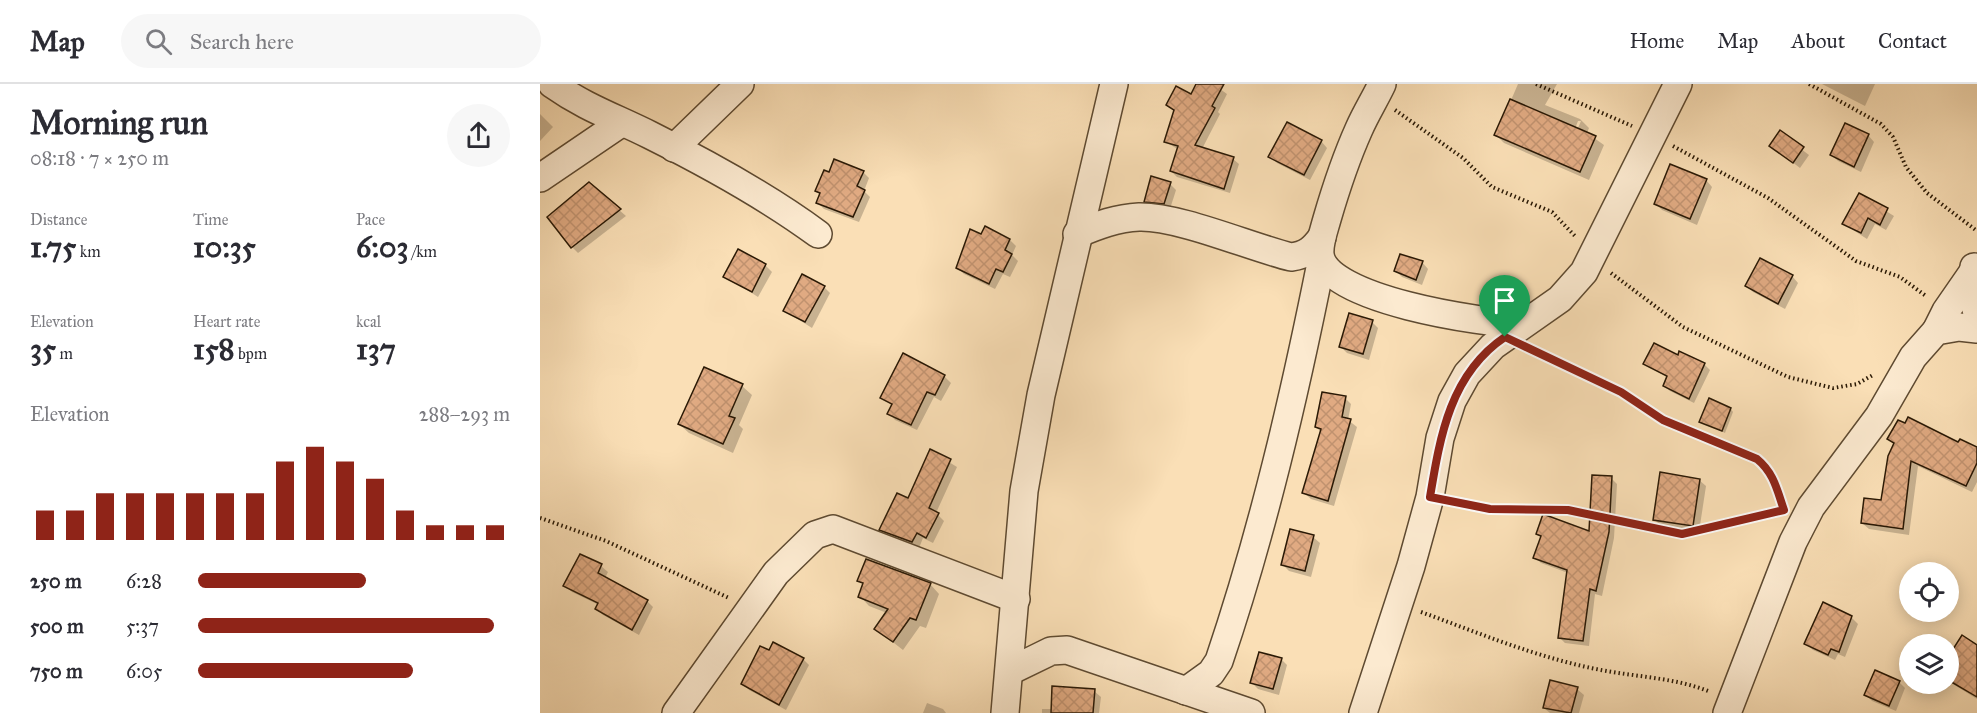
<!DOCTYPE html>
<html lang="en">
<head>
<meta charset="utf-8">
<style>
  :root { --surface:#fff; --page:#f7f7f7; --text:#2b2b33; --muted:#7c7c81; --line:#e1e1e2; --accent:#8f2418 }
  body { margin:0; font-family:"IM FELL Great Primer",serif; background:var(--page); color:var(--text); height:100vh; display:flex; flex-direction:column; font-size:22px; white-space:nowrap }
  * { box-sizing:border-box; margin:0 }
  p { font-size:20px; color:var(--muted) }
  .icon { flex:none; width:33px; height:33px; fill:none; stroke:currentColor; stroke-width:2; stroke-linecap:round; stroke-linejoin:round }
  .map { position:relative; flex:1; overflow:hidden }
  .panel { display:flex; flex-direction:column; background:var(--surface); width:540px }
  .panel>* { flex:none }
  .fabs { position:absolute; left:1359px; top:478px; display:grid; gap:12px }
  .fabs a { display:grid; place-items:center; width:60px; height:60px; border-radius:50%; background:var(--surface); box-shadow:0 3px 15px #0003; font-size:30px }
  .pin { position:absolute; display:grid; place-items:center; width:51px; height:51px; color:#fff; margin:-62px -26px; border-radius:50% 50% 50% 0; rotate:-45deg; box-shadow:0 0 6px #0007 }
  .pin .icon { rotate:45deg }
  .round { display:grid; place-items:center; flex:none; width:63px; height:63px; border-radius:32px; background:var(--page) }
  .headline { display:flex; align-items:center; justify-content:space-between; height:102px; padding:0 30px }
  h1 { font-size:33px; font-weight:700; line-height:45px }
  .figures { display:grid; grid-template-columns:repeat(3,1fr); gap:9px; height:102px; padding:6px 30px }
  .figures div { display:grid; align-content:center }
  .figures b { font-size:30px; font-weight:700 }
  .figures small { font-size:16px; font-weight:400 }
  .figures p { font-size:16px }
  .chart { height:168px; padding:12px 30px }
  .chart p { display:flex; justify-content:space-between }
  .chart svg { width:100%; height:108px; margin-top:6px; stroke:var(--accent); stroke-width:6 }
  ul { padding:0 30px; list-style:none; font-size:20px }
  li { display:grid; grid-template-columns:96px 72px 1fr; align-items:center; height:45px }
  li i { height:15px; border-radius:8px; background:var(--accent) }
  header { display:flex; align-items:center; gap:36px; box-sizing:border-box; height:84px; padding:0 30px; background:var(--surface); border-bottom:2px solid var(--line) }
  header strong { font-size:28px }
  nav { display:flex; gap:33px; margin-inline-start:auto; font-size:21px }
  .search { width:420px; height:54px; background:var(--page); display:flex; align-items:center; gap:15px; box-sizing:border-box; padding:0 21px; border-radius:33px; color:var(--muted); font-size:22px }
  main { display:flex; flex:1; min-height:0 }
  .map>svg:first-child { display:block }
  .shadow { fill:#0003; fill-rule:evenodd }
  .building { fill:url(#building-cross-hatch); stroke:#2a1905; stroke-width:1.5 }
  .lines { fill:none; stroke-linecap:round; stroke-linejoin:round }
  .minor-casing { stroke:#5e4a31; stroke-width:30 }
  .path { stroke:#2a1905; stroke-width:4; stroke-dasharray:1.5 3; stroke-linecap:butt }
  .minor { stroke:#fcead0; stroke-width:27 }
  .route-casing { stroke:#fff; stroke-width:12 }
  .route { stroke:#8f2418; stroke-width:8 }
</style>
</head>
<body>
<header>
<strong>Map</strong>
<div class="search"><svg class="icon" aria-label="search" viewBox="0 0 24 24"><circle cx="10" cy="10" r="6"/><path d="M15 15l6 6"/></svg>Search here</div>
<nav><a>Home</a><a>Map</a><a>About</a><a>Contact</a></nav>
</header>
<main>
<section class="panel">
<div class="headline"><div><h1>Morning run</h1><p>08:18 · 7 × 250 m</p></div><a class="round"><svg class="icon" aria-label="share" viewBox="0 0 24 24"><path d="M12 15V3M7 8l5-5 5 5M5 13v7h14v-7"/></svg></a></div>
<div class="figures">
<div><p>Distance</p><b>1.75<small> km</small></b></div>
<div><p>Time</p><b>10:35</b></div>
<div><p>Pace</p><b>6:03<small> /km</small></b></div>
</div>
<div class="figures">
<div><p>Elevation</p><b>35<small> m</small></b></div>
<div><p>Heart rate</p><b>158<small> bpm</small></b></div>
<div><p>kcal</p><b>137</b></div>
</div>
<div class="chart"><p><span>Elevation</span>288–293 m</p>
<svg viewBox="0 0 160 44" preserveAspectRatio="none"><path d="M5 44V32M15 44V32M25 44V25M35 44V25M45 44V25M55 44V25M65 44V25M75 44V25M85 44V12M95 44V6M105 44V12M115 44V19M125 44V32M135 44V38M145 44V38M155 44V38"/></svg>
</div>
<ul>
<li><b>250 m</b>6:28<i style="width:54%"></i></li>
<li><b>500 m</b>5:37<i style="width:95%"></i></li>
<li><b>750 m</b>6:05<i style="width:69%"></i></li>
</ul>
</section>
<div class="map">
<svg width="1437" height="629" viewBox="0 0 1437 629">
  <defs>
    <pattern id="building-cross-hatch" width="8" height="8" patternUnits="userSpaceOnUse" patternTransform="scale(1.5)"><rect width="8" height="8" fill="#e0aa82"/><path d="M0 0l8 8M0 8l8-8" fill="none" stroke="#c0926f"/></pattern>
  </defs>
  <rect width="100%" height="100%" fill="#fadfb6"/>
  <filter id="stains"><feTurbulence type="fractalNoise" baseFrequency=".00333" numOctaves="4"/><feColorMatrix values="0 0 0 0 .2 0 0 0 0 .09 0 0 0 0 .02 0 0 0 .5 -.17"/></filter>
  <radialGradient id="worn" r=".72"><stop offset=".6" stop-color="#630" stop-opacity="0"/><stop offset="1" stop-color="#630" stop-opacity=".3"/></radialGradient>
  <g class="shadow">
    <polygon points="658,0 673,0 687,10 678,28 680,30 662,65 693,75 699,80 690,109 637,93 631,87 639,66 626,58 635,28 628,21 651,12"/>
    <path d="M978,0H1017L1005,21L1040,35L1049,44L1047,49L1064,61L1049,96L964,59L956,51ZM1038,37H1041L1035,51L1033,50Z"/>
    <polygon points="1282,0 1335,0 1325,22"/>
    <polygon points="0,30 13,43 0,57"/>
    <polygon points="1240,49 1269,71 1260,84 1231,62"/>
    <polygon points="1328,51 1334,58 1321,88 1298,77 1292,71"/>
    <polygon points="781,57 787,64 770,96 737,79 730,72"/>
    <polygon points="323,88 329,94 324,107 330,113 319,138 284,125 278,119 281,111 276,107"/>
    <polygon points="1166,96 1172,103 1157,141 1122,126 1116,120"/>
    <polygon points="49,100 86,132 38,169 32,163"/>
    <polygon points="630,100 636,106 630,125 612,123 605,117"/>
    <polygon points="1320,111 1354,132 1346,146 1335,140 1327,155 1304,140"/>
    <polygon points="445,144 470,156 476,162 472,171 478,177 470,193 463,190 455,205 424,190 418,184"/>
    <polygon points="882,178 888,185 882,201 862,193 856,187"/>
    <polygon points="225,181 232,188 218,213 185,192"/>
    <polygon points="1252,192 1258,199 1245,225 1213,208 1207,202"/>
    <polygon points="284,203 290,209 272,244 245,227"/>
    <polygon points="832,238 838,244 829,276 807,269 801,263"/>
    <polygon points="1138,273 1164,280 1170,286 1154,319 1130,307 1124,302 1128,294 1105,280"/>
    <polygon points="164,285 202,302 212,311 199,341 203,345 193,369 149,349 139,340"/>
    <polygon points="404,292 411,299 401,317 394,313 377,346 355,336 349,329 353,322 342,313"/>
    <polygon points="805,314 811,320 808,336 817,343 794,422 771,415 764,409 781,348 776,343"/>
    <polygon points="1191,325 1193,328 1185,349 1161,337"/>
    <polygon points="1349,355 1437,365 1437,398 1432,408 1378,382 1369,451 1329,445 1322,439 1342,418 1355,361"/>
    <polygon points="391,367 417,383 396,429 404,437 393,459 383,454 379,464 347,452 341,445 369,416"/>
    <polygon points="1071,394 1077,400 1074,454 1062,512 1055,510 1049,562 1025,559 1019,553 1028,489 1001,479 995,473 1002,454 998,449 1050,449"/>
    <polygon points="1159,396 1166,402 1159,448 1121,442 1114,435"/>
    <polygon points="773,453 780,459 771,493 749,487 742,480"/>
    <polygon points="61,482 68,488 65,494 107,517 113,523 99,551 63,531 57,525 59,521 32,508 25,502"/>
    <polygon points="319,496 390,500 399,510 386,544 380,542 363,566 336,545 347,529 329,522 320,512 324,502"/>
    <polygon points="1284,520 1312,534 1318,540 1305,573 1298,570 1295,576 1273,566 1266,560"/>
    <polygon points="1437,563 1437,615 1408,597 1408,576"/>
    <polygon points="229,568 263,575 269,581 246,626 209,606 203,600"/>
    <polygon points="741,575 747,581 739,611 718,605 712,599"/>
    <polygon points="1359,598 1365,604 1356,627 1332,617 1326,611"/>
    <polygon points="1037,605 1044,611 1039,629 1010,629 1004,624"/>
    <polygon points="554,607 561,613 559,629 502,629 502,625 512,625"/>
    <polygon points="387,619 403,625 406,629 383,629"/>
  </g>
  <g class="building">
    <polygon points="656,0 684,0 672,22 675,24 655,61 694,73 684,105 630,87 638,62 624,58 634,26 626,21 636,2 651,10"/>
    <polygon points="970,15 1056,52 1040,88 954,51"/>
    <polygon points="747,38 782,56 764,91 728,73"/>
    <polygon points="1305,39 1329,50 1314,83 1290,71"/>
    <polygon points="1240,46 1264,63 1253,79 1229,62"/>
    <polygon points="294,75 324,87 317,102 325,106 313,133 276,119 280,109 275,107 284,86 289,88"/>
    <polygon points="1130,80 1167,95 1150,135 1114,120"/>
    <polygon points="611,92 631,98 624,120 604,118"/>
    <polygon points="49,98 81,125 31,164 7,133"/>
    <polygon points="1319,109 1348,124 1340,141 1328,134 1321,149 1302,140"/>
    <polygon points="445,142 470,155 465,166 472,170 463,188 456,185 449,200 416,184 430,145 441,150"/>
    <polygon points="198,165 226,180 212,208 183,193"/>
    <polygon points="860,170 883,177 876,196 854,187"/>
    <polygon points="1220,174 1253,191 1238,220 1205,202"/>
    <polygon points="262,190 285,202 265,238 243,227"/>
    <polygon points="809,229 833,236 823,270 799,263"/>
    <polygon points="1114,259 1138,271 1139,267 1165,279 1149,315 1123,302 1127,292 1103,280"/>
    <polygon points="363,269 405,291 395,311 387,308 371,341 347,330 352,320 340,314"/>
    <polygon points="164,283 203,300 189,332 195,334 183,360 138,340"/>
    <polygon points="782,308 806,312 802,333 811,335 788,417 762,409 781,345 775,343"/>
    <polygon points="1169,314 1191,324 1182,347 1159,338"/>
    <polygon points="1368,333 1418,358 1420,355 1437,363 1437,379 1426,402 1371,377 1363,445 1321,439 1324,414 1341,416 1348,372 1354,359 1347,355 1358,336 1365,339"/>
    <polygon points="390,365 411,375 389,424 399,429 386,454 377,449 372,458 339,446 357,409 368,414"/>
    <polygon points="1120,388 1160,395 1153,442 1113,436"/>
    <polygon points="1052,391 1072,392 1069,448 1056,507 1050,505 1043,557 1018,554 1027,486 993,474 1001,452 996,450 1003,430 1049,447"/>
    <polygon points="750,445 774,451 765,487 741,481"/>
    <polygon points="40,470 62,480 58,489 108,516 92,546 55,525 58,519 23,502"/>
    <polygon points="326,475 391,499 376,536 370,534 353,558 334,545 348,525 318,513 323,499 317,497"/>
    <polygon points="1283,518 1312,532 1299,568 1291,565 1288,571 1264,560"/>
    <polygon points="1422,551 1437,561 1437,613 1408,596 1408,573"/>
    <polygon points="233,558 264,574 239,621 201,600 220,562 229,566"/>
    <polygon points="719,568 742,574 733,605 710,599"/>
    <polygon points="1335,586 1360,597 1349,622 1324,611"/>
    <polygon points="1010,596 1038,603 1031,629 1003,624"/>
    <polygon points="512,602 555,605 553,629 511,629"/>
  </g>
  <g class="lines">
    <defs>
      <g id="minor">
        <path d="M12,0C46,24 74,33 110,51C168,80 225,111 278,150"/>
        <path d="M842,0C835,15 826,29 819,45C806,74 796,104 787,135C784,146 779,159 780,170C784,216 944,239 982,240"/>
        <polyline points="134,64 200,0"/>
        <polyline points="0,94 81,39"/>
        <path d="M537,150C558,141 577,134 599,133C639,132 710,163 751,173C767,171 773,165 782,153"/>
        <polyline points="1434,183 1431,206 1437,229"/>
        <polyline points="1396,247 1406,227 1433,188"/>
        <polyline points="470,587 511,567 527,566 711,629"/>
        <path d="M646,607L671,589L679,577C723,447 754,314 781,179"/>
        <polyline points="136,629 236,489 275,451 293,445 476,515"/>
        <polyline points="465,629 484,407 501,311 574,0"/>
        <polyline points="823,629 871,482 890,413 900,354 912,317 927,290 953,262 1020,215 1044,188 1138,0"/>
        <polyline points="1187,629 1253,458 1271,423 1339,332 1373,273 1396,247 1419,243 1437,245"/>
      </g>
    </defs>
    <use href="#minor" class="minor-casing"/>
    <g class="path">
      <polyline points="996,0 1092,42"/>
      <polyline points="1269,0 1341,40 1353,53 1366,83 1387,109 1437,147"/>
      <polyline points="855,26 923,74 952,103 1012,128 1035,152"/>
      <polyline points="1133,62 1228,114 1316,177 1360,193 1386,212"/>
      <polyline points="1071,189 1143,243 1248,293 1293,304 1317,300 1333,291"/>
      <path d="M990,266L1081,308L1123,336L1217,375C1233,388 1236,404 1243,423"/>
      <polyline points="913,418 950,425 1028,426 1142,450 1240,427"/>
      <polyline points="0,434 66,457 189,514"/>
      <path d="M881,528C939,549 996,573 1056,585C1094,593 1132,593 1168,607"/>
    </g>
    <use href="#minor" class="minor"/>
  </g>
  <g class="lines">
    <defs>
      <path id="route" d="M965,253L1081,308L1123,336L1217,375C1234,389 1237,406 1244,426L1142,450L1028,426L950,425L890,413C900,353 910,290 965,253Z"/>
    </defs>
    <use href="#route" class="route-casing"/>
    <use href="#route" class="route"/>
  </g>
  <rect width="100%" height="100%" filter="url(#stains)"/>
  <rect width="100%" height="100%" fill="url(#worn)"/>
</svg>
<div class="fabs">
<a><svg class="icon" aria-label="locate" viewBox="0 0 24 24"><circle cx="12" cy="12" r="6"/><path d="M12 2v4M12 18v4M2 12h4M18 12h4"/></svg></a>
<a><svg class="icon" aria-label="layers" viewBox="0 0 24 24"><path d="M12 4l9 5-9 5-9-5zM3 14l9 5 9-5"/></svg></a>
</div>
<div class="pin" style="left:965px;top:253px;background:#1e9e55"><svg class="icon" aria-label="arrive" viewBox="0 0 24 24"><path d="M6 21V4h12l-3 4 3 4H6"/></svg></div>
</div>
</main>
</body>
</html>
